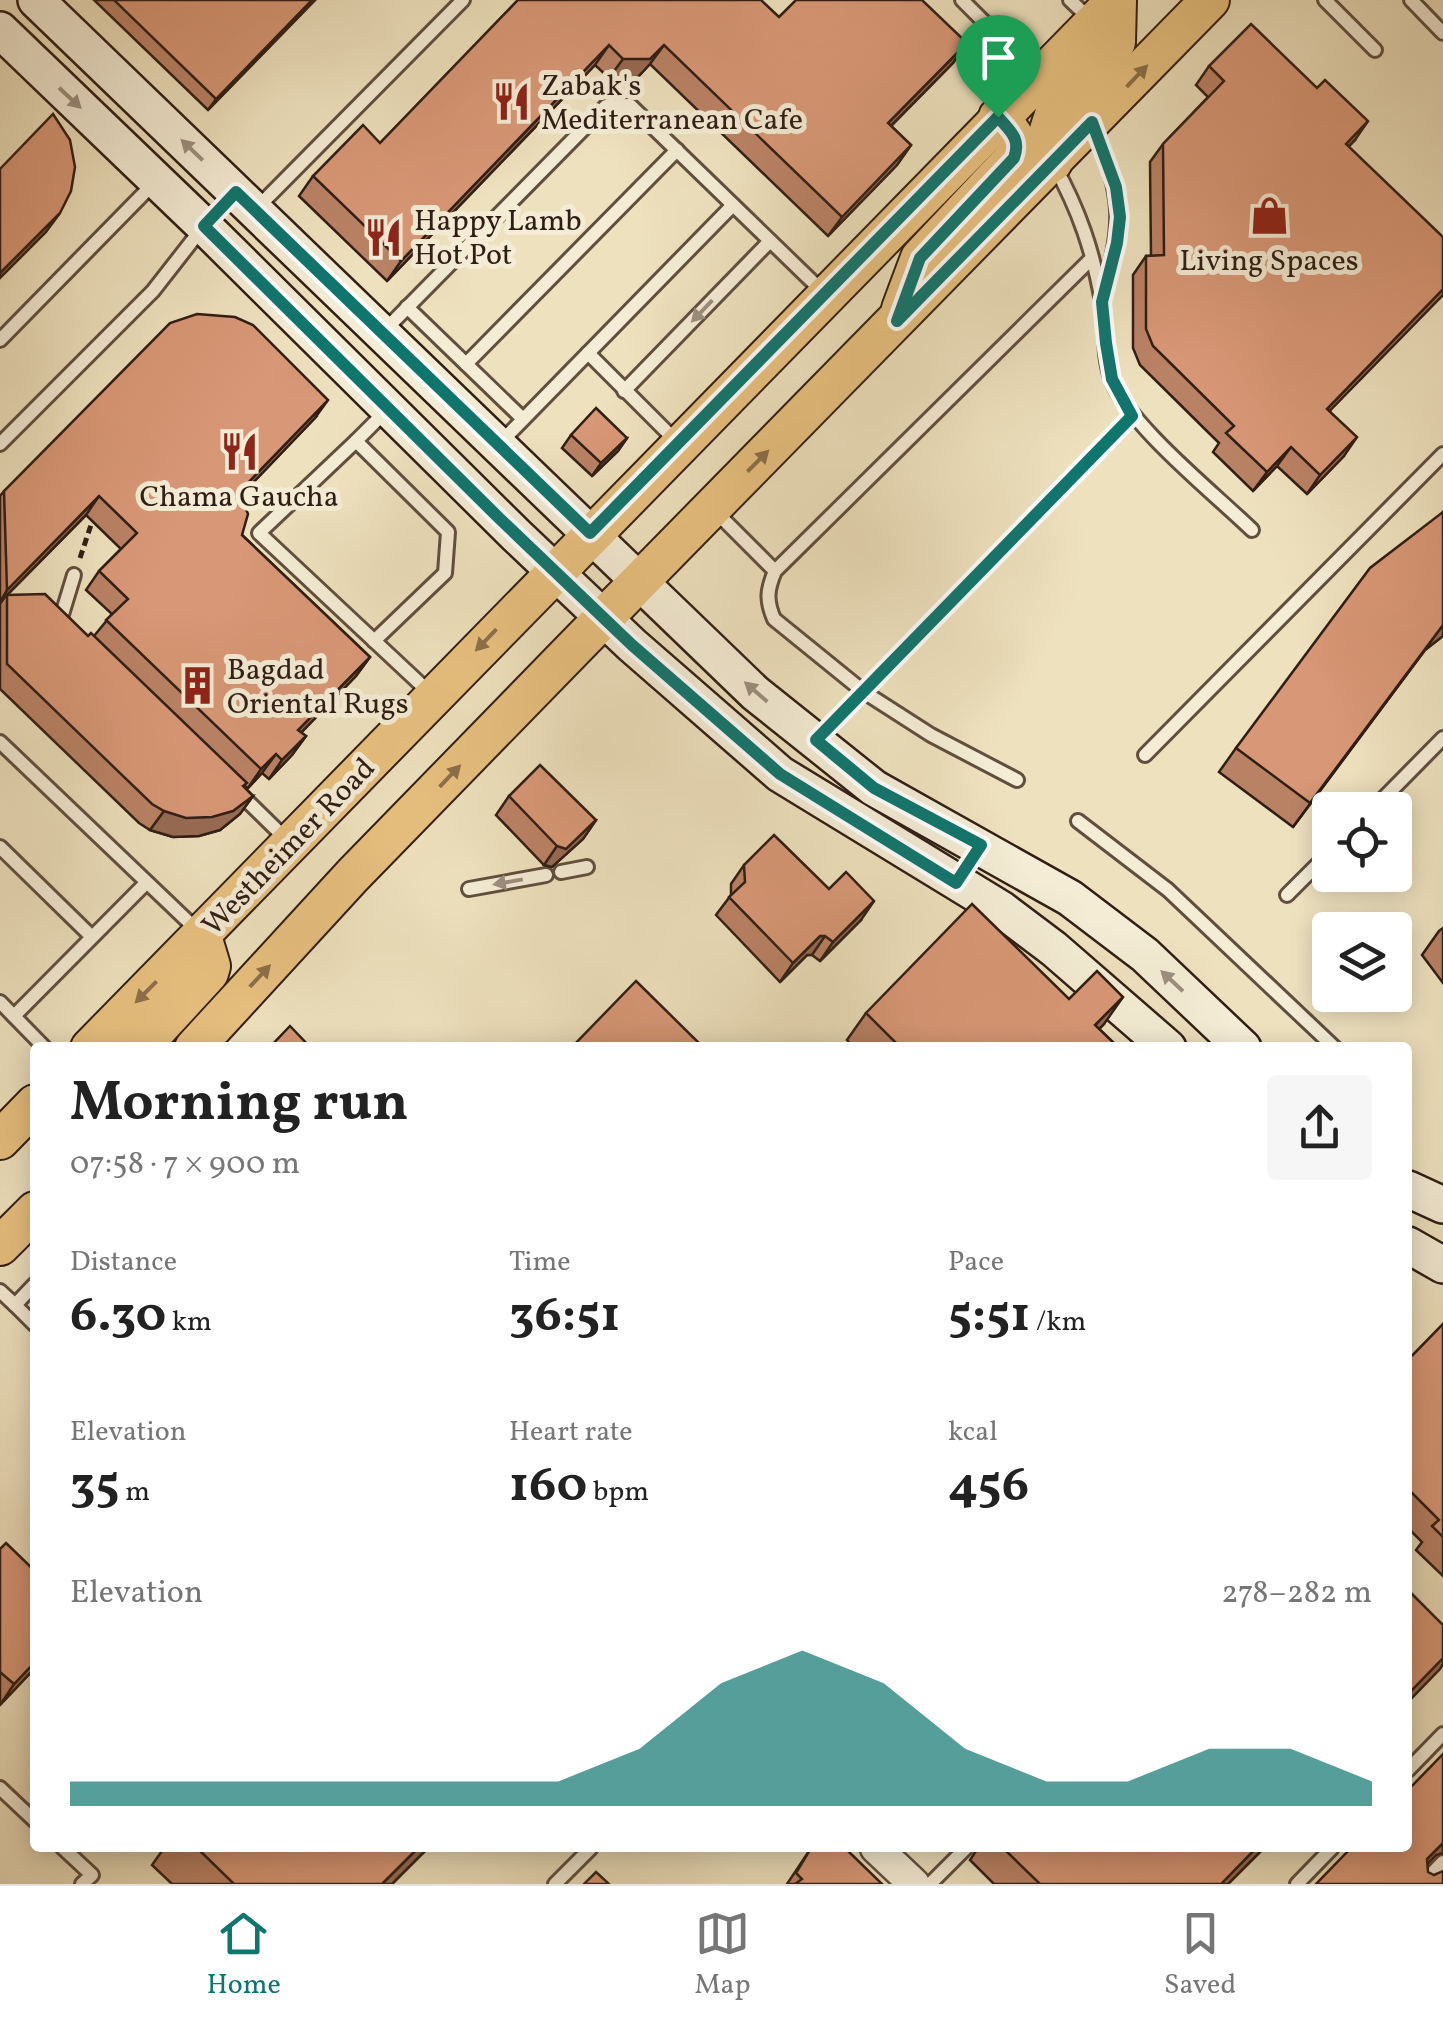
<!DOCTYPE html>
<html lang="en">
<head>
<meta charset="utf-8">
<style>
  :root { --surface:#fff; --page:#f6f6f6; --text:#222; --muted:#767676; --line:#e0e0e0; --accent:#0f766e }
  body { margin:0; font-family:Vollkorn,serif; background:var(--page); color:var(--text); height:100vh; display:flex; flex-direction:column; font-size:38px; white-space:nowrap }
  * { box-sizing:border-box; margin:0 }
  p { font-size:32px; color:var(--muted) }
  .icon { flex:none; width:55px; height:55px; fill:none; stroke:currentColor; stroke-width:2; stroke-linecap:round; stroke-linejoin:round }
  .map { position:relative; flex:1; overflow:hidden }
  .drawer { position:absolute; left:30px; top:1042px; width:1382px; height:810px; display:flex; flex-direction:column; background:var(--surface); border-radius:10px; box-shadow:0 5px 25px #0003 }
  .drawer>* { flex:none }
  .fabs { position:absolute; left:1312px; top:792px; display:grid; gap:20px }
  .fabs a { display:grid; place-items:center; width:100px; height:100px; border-radius:10px; background:var(--surface); box-shadow:0 5px 25px #0003; font-size:50px }
  .pin { position:absolute; display:grid; place-items:center; width:85px; height:85px; color:#fff; margin:-102px -42px; border-radius:50% 50% 50% 0; rotate:-45deg; box-shadow:0 0 10px #0007 }
  .pin .icon { rotate:45deg }
  .round { display:grid; place-items:center; flex:none; width:105px; height:105px; border-radius:10px; background:var(--page) }
  .summary { display:flex; align-items:center; justify-content:space-between; height:170px; padding:0 40px }
  h1 { font-size:55px; font-weight:700; line-height:75px }
  .stats { display:grid; grid-template-columns:repeat(3,1fr); gap:15px; height:170px; padding:10px 40px }
  .stats div { display:grid; align-content:center }
  .stats b { font-size:50px; font-weight:700 }
  .stats small { font-size:28px; font-weight:400 }
  .stats p { font-size:28px }
  .chart { height:280px; padding:20px 40px }
  .chart p { display:flex; justify-content:space-between }
  .chart svg { width:100%; height:180px; margin-top:10px; fill:var(--accent); opacity:.7 }
  .tabs { display:flex; justify-content:space-around; align-items:center; height:140px; border-top:2px solid var(--line); background:var(--surface); font-size:28px; color:var(--muted) }
  .tabs a { display:grid; justify-items:center; gap:5px }
  .tabs .current { color:var(--accent) }
  .map>svg:first-child { display:block }
  .lines { fill:none; stroke-linecap:round; stroke-linejoin:round }
  .service-casing { stroke:#604f3f; stroke-width:18 }
  .tertiary-casing { stroke:#604f3f; stroke-width:35 }
  .secondary-casing { stroke:#301e15; stroke-width:40 }
  .primary-casing { stroke:#301e15; stroke-width:42 }
  .path { stroke:#301e15; stroke-width:5; stroke-dasharray:8 5; stroke-linecap:butt }
  .service { stroke:#f4ecd5; stroke-width:12 }
  .tertiary { stroke:#f4ecd5; stroke-width:30 }
  .secondary { stroke:#f4ecd5; stroke-width:35 }
  .primary { stroke:#e7c07f; stroke-width:38 }
  .wall { fill:#ba8265; stroke:#301e15; stroke-width:2.5; fill-rule:evenodd }
  .shaded-wall { fill:#976a53; stroke:#301e15; stroke-width:2.5 }
  .building { fill:#d89776; stroke:#301e15; stroke-width:2.5 }
  .oneway { fill:#8c6f4a }
  .oneway2 { fill:#9c8f7f }
  .route-casing { stroke:#fff; stroke-width:20 }
  .route { stroke:#0f766e; stroke-width:12 }
  .labels { text-anchor:middle; stroke-width:10; stroke-linejoin:round; paint-order:stroke }
  .poi-label { font-size:30px; fill:#301e15; stroke:#f4ecd5; text-anchor:start }
  .street-label { font-size:30px; fill:#301e15; stroke:#f4ecd5 }
</style>
</head>
<body>
<div class="map">
<svg width="1443" height="1884" viewBox="0 0 1443 1884">
  <rect width="100%" height="100%" fill="#eee1be"/>
  <filter id="stains"><feTurbulence type="fractalNoise" baseFrequency=".002" numOctaves="4"/><feColorMatrix values="0 0 0 0 .2 0 0 0 0 .09 0 0 0 0 .02 0 0 0 .5 -.17"/></filter>
  <radialGradient id="worn" r=".72"><stop offset=".6" stop-color="#630" stop-opacity="0"/><stop offset="1" stop-color="#630" stop-opacity=".3"/></radialGradient>
  <g class="lines">
    <defs>
      <g id="service">
        <polyline points="962,0 1037,75"/>
        <polyline points="1070,0 1092,21"/>
        <polyline points="1325,0 1375,50"/>
        <polyline points="1411,0 1443,33"/>
        <path d="M1094,126C1124,203 1123,220 1102,300"/>
        <path d="M1054,165C1079,210 1093,251 1102,302C1106,327 1103,354 1111,378C1127,424 1215,494 1252,530"/>
        <polyline points="257,208 463,0"/>
        <polyline points="407,307 523,419"/>
        <polyline points="384,331 606,106 630,105 824,293"/>
        <polyline points="0,340 155,182"/>
        <polyline points="588,353 678,443"/>
        <polyline points="466,364 677,150"/>
        <polyline points="624,391 770,241"/>
        <polyline points="356,441 259,533 431,694"/>
        <polyline points="501,442 733,205"/>
        <polyline points="0,444 153,291 203,227"/>
        <polyline points="713,509 775,571"/>
        <polyline points="63,624 60,621 74,575"/>
        <polyline points="374,641 445,573 448,532 356,441 386,411"/>
        <polyline points="817,740 1132,416"/>
        <polyline points="0,742 197,930"/>
        <polyline points="1145,755 1443,454"/>
        <path d="M1017,780L931,735L864,692L774,619C766,600 767,590 775,571L1091,259"/>
        <polyline points="236,790 286,839"/>
        <polyline points="1372,810 1443,738"/>
        <polyline points="1078,821 1168,890 1335,1048"/>
        <polyline points="0,847 92,937"/>
        <polyline points="561,872 587,867"/>
        <polyline points="469,889 546,875"/>
        <polyline points="1287,895 1330,852"/>
        <polyline points="0,1002 45,1048"/>
        <polyline points="14,1016 146,883"/>
        <polyline points="0,1291 15,1305 35,1284"/>
        <polyline points="15,1305 35,1325"/>
        <polyline points="1408,1770 1443,1734"/>
        <polyline points="0,1788 35,1821"/>
        <polyline points="63,1848 92,1875 82,1884"/>
        <polyline points="555,1884 591,1848"/>
        <polyline points="930,1884 966,1848"/>
        <polyline points="1297,1884 1332,1848"/>
        <polyline points="1422,1884 1443,1862"/>
      </g>
      <polyline id="tertiary" points="876,1848 914,1884"/>
      <g id="secondary">
        <polyline points="36,0 755,693 874,788 1070,898 1145,955 1243,1048"/>
        <polyline points="0,30 204,226 516,535 632,645 780,774 1001,909 1054,949 1168,1048"/>
        <polyline points="1408,1189 1443,1205"/>
        <polyline points="1408,1245 1443,1265"/>
      </g>
      <g id="primary">
        <polyline points="1053,162 1049,130 1057,106 1116,42 1117,0"/>
        <path d="M901,309L920,258L1014,158C1021,139 1011,131 998,117"/>
        <polyline points="90,1048 1116,0"/>
        <polyline points="140,1048 209,973 211,966 202,936"/>
        <polyline points="194,1048 353,875 581,641 1210,0"/>
        <polyline points="0,1140 35,1104"/>
        <polyline points="0,1246 35,1211"/>
      </g>
    </defs>
    <use href="#service" class="service-casing"/>
    <use href="#tertiary" class="tertiary-casing"/>
    <use href="#secondary" class="secondary-casing"/>
    <use href="#primary" class="primary-casing"/>
    <polyline class="path" points="80,558 91,525 98,518"/>
    <use href="#service" class="service"/>
    <use href="#tertiary" class="tertiary"/>
    <use href="#secondary" class="secondary"/>
    <use href="#primary" class="primary"/>
  </g>
  <g class="wall">
    <polygon points="94,0 315,0 208,110"/>
    <polygon points="518,0 779,17 953,63 891,126 911,145 897,165 828,236 650,64 636,79 609,78 595,65 387,281 299,196 313,176 380,143"/>
    <polygon points="1209,66 1355,140 1349,146 1330,411 1344,456 1307,494 1277,466 1253,491 1213,452 1219,443 1140,365 1133,348 1133,275 1146,256 1151,256 1150,162 1163,144 1208,97 1196,85"/>
    <path d="M315,418L240,496L242,535L370,657L356,676L301,733L306,736L292,755L269,779L262,773L248,788L245,786L244,787L253,796L240,814L220,830L199,836L173,837L150,830L139,823L0,689V604L4,598L0,602V496L4,491ZM86,515L121,549L99,571L86,590L112,614L94,636H88L7,595Z"/>
    <polygon points="571,435 627,438 618,451 592,476 562,448"/>
    <polygon points="1443,512 1443,636 1425,650 1293,827 1219,772 1236,748"/>
    <polygon points="509,796 596,820 583,839 552,867 544,865 496,815"/>
    <polygon points="744,865 861,920 820,961 812,955 807,955 780,982 716,915 731,895 731,884"/>
    <polygon points="1443,928 1443,983 1422,955 1439,931"/>
    <polygon points="1069,999 1104,1024 1099,1029 1119,1048 854,1048 847,1040 866,1013"/>
    <polygon points="1443,1324 1443,1576 1416,1550 1422,1542 1408,1528 1408,1360"/>
    <polygon points="0,1549 35,1668 0,1705"/>
    <polygon points="164,1848 428,1848 392,1884 172,1884 152,1865"/>
    <polygon points="811,1848 882,1884 787,1884"/>
    <polygon points="975,1848 1264,1848 1228,1884 994,1884 970,1860 976,1851"/>
  </g>
  <g class="shaded-wall">
    <polygon points="312,0 315,0 208,110 216,99"/>
    <polygon points="967,43 953,63 874,143 888,123"/>
    <polygon points="609,45 595,65 387,281 401,261"/>
    <polygon points="664,45 650,64 636,79 609,78 623,59"/>
    <polygon points="1368,121 1355,140 1333,162 1346,144"/>
    <polygon points="911,145 897,165 828,236 842,217"/>
    <polygon points="60,213 46,232 0,278 0,273"/>
    <polygon points="1443,289 1443,295 1314,427 1327,409"/>
    <polygon points="328,400 315,418 226,511 239,492"/>
    <polygon points="1357,437 1344,456 1307,494 1320,475"/>
    <polygon points="627,438 618,451 592,476 601,463"/>
    <polygon points="1291,447 1277,466 1253,491 1267,472"/>
    <polygon points="99,496 86,515 0,602 7,590"/>
    <polygon points="1443,625 1443,636 1425,650 1293,827"/>
    <polygon points="370,657 356,676 285,749 298,730"/>
    <polygon points="306,736 292,755 269,779 282,760"/>
    <polygon points="276,754 262,773 248,788 261,769"/>
    <polygon points="253,796 240,814 220,830 199,836 173,837 150,830 164,811"/>
    <polygon points="596,820 583,839 552,867 544,865 557,846"/>
    <polygon points="874,901 861,920 820,961 833,942"/>
    <polygon points="820,936 825,936 812,955 807,955 780,982 793,963"/>
    <polygon points="1123,997 1104,1024 1081,1048 1095,1025"/>
    <polygon points="1443,1658 1443,1664 1440,1669 1408,1702 1408,1694"/>
    <polygon points="35,1662 35,1668 0,1705 14,1684"/>
    <polygon points="1443,1843 1443,1853 1436,1855 1414,1878 1427,1859"/>
    <polygon points="418,1848 428,1848 392,1884 382,1884"/>
    <polygon points="1256,1848 1264,1848 1228,1884 1221,1884"/>
  </g>
  <g class="building">
    <polygon points="114,0 312,0 216,99"/>
    <polygon points="518,0 761,0 779,17 796,0 922,0 967,43 888,123 911,145 842,217 664,45 650,59 623,59 609,45 401,261 313,176 363,125 380,143"/>
    <polygon points="1251,24 1317,88 1325,80 1368,121 1346,144 1443,237 1443,289 1327,409 1357,437 1320,475 1291,447 1267,472 1226,433 1234,426 1153,346 1146,329 1146,256 1164,255 1163,144 1224,81 1209,66"/>
    <polygon points="53,114 70,140 75,167 71,191 60,213 0,273 0,169"/>
    <polygon points="197,314 235,317 253,325 328,400 239,492 248,514 242,535 370,657 298,730 306,736 282,760 276,754 261,769 106,620 128,599 99,571 137,533 99,496 7,590 4,491 170,323"/>
    <polygon points="596,408 627,438 601,463 571,435"/>
    <polygon points="1443,512 1443,625 1310,803 1236,748 1370,568"/>
    <polygon points="45,594 88,636 91,633 247,783 243,786 253,796 233,811 212,817 186,818 164,811 152,804 7,664 7,595"/>
    <polygon points="540,765 596,820 566,849 557,846 509,796"/>
    <polygon points="774,835 829,889 846,872 874,901 833,942 825,936 820,936 793,963 729,897 745,882 744,865"/>
    <polygon points="972,904 1069,999 1097,971 1123,997 1095,1025 1119,1048 901,1048 866,1013"/>
    <polygon points="636,981 704,1048 571,1048"/>
    <polygon points="290,1026 311,1048 269,1048"/>
    <polygon points="1443,1324 1443,1537 1432,1526 1439,1520 1408,1489 1408,1360"/>
    <polygon points="6,1543 35,1571 35,1662 14,1684 0,1672 0,1549"/>
    <polygon points="1408,1590 1443,1625 1443,1658 1408,1694"/>
    <polygon points="1443,1754 1443,1843 1427,1859 1428,1872 1434,1875 1443,1871 1443,1884 1316,1884 1351,1848 1408,1848 1408,1790"/>
    <polygon points="197,1848 418,1848 382,1884 234,1884"/>
    <polygon points="811,1848 845,1848 882,1884 795,1884 802,1879 796,1873"/>
    <polygon points="1003,1848 1256,1848 1221,1884 1040,1884"/>
    <polygon points="596,1872 609,1884 584,1884"/>
  </g>
  <defs><path id="oneway-solid" d="M-6-.8H1V-3.2L6.5 0L1 3.2V.8H-6Z" transform="scale(2.5)"/></defs>
  <g class="oneway">
    <use href="#oneway-solid" transform="translate(1137 76) rotate(-46)"/>
    <use href="#oneway-solid" transform="translate(758 461) rotate(-45)"/>
    <use href="#oneway-solid" transform="translate(486 640) rotate(134)"/>
    <use href="#oneway-solid" transform="translate(450 776) rotate(-46)"/>
    <use href="#oneway-solid" transform="translate(260 976) rotate(-47)"/>
    <use href="#oneway-solid" transform="translate(146 992) rotate(135)"/>
  </g>
  <g class="oneway2">
    <use href="#oneway-solid" transform="translate(70 98) rotate(43)"/>
    <use href="#oneway-solid" transform="translate(192 150) rotate(-136)"/>
    <use href="#oneway-solid" transform="translate(702 311) rotate(134)"/>
    <use href="#oneway-solid" transform="translate(756 692) rotate(-139)"/>
    <use href="#oneway-solid" transform="translate(508 882) rotate(170)"/>
    <use href="#oneway-solid" transform="translate(1172 981) rotate(-137)"/>
  </g>
  <g class="lines">
    <defs>
      <path id="route" d="M998,117C1011,132 1021,139 1014,158L920,258L897,321L1092,122L1116,187L1120,217L1117,243L1102,302L1106,343L1112,379L1132,416L816,740L874,788L981,845L956,883L780,774L632,645L499,518L204,226L236,192L590,533Z"/>
    </defs>
    <use href="#route" class="route-casing"/>
    <use href="#route" class="route"/>
  </g>
  <defs>
    <symbol id="restaurant-bare" viewBox="-9 -9 18 18"><path d="M-5-6h1v4h1v-4h1v4h1v-4h1v5L-1.5 .5V6h-2V.5L-5-1ZM5-6V6H3V1.5H1.5Q1.5-4 5-6Z" fill="#8f2418" stroke="#f4ecd5" stroke-width="2.5" paint-order="stroke"/></symbol>
    <symbol id="shop-bare" viewBox="-9 -9 18 18"><path d="M-5-2.5h2.3a2.7 3.5 0 0 1 5.4 0H5L5.5 6h-11ZM-1.5-2.5h3a1.5 2.3 0 0 0-3 0Z" fill="#8f2418" stroke="#f4ecd5" stroke-width="2.5" paint-order="stroke"/></symbol>
    <symbol id="building-bare" viewBox="-9 -9 18 18"><path d="M-4-6H4V6H1V3H-1V6H-4ZM-2.5-4.3h1.7v1.8h-1.7ZM.8-4.3h1.7v1.8H.8ZM-2.5-1h1.7V.8h-1.7ZM.8-1h1.7V.8H.8Z" fill="#8f2418" stroke="#f4ecd5" stroke-width="2.5" paint-order="stroke"/></symbol>
  </defs>
  <g fill-rule="evenodd">
    <use href="#restaurant-bare" x="484" y="74" width="55" height="55"/>
    <use href="#shop-bare" x="1242" y="188" width="55" height="55"/>
    <use href="#restaurant-bare" x="356" y="210" width="55" height="55"/>
    <use href="#restaurant-bare" x="212" y="424" width="55" height="55"/>
    <use href="#building-bare" x="170" y="658" width="55" height="55"/>
  </g>
  <g class="labels">
    <g class="poi-label">
      <text x="541" y="95">Zabak's<tspan x="541" dy="34">Mediterranean Cafe</tspan></text>
      <text x="414" y="230">Happy Lamb<tspan x="414" dy="34">Hot Pot</tspan></text>
      <text x="1269" y="270" text-anchor="middle">Living Spaces</text>
      <text x="239" y="506" text-anchor="middle">Chama Gaucha</text>
      <text x="227" y="679">Bagdad<tspan x="227" dy="34">Oriental Rugs</tspan></text>
    </g>
    <g class="street-label">
      <text transform="translate(288 846) rotate(-46)" y="10">Westheimer Road</text>
    </g>
  </g>
  <rect width="100%" height="100%" filter="url(#stains)"/>
  <rect width="100%" height="100%" fill="url(#worn)"/>
</svg>
<div class="fabs">
<a><svg class="icon" aria-label="locate" viewBox="0 0 24 24"><circle cx="12" cy="12" r="6"/><path d="M12 2v4M12 18v4M2 12h4M18 12h4"/></svg></a>
<a><svg class="icon" aria-label="layers" viewBox="0 0 24 24"><path d="M12 4l9 5-9 5-9-5zM3 14l9 5 9-5"/></svg></a>
</div>
<div class="pin" style="left:998px;top:117px;background:#1e9e55"><svg class="icon" aria-label="arrive" viewBox="0 0 24 24"><path d="M6 21V4h12l-3 4 3 4H6"/></svg></div>
<section class="drawer">
<div class="summary"><div><h1>Morning run</h1><p>07:58 · 7 × 900 m</p></div><a class="round"><svg class="icon" aria-label="share" viewBox="0 0 24 24"><path d="M12 15V3M7 8l5-5 5 5M5 13v7h14v-7"/></svg></a></div>
<div class="stats">
<div><p>Distance</p><b>6.30<small> km</small></b></div>
<div><p>Time</p><b>36:51</b></div>
<div><p>Pace</p><b>5:51<small> /km</small></b></div>
</div>
<div class="stats">
<div><p>Elevation</p><b>35<small> m</small></b></div>
<div><p>Heart rate</p><b>160<small> bpm</small></b></div>
<div><p>kcal</p><b>456</b></div>
</div>
<div class="chart"><p><span>Elevation</span>278–282 m</p>
<svg viewBox="0 0 160 44" preserveAspectRatio="none"><path d="M0 44V38L10 38L20 38L30 38L40 38L50 38L60 38L70 30L80 14L90 6L100 14L110 30L120 38L130 38L140 30L150 30L160 38V44z"/></svg>
</div>
</section>
</div>
<nav class="tabs">
<a class="current"><svg class="icon" aria-label="home" viewBox="0 0 24 24"><path d="M3 11l9-7 9 7M6 9v11h12V9"/></svg>Home</a>
<a><svg class="icon" aria-label="map" viewBox="0 0 24 24"><path d="M3 6l6-2 6 2 6-2v14l-6 2-6-2-6 2zM9 4v14M15 6v14"/></svg>Map</a>
<a><svg class="icon" aria-label="saved" viewBox="0 0 24 24"><path d="M7 4h10v16l-5-4-5 4z"/></svg>Saved</a>
</nav>
</body>
</html>
